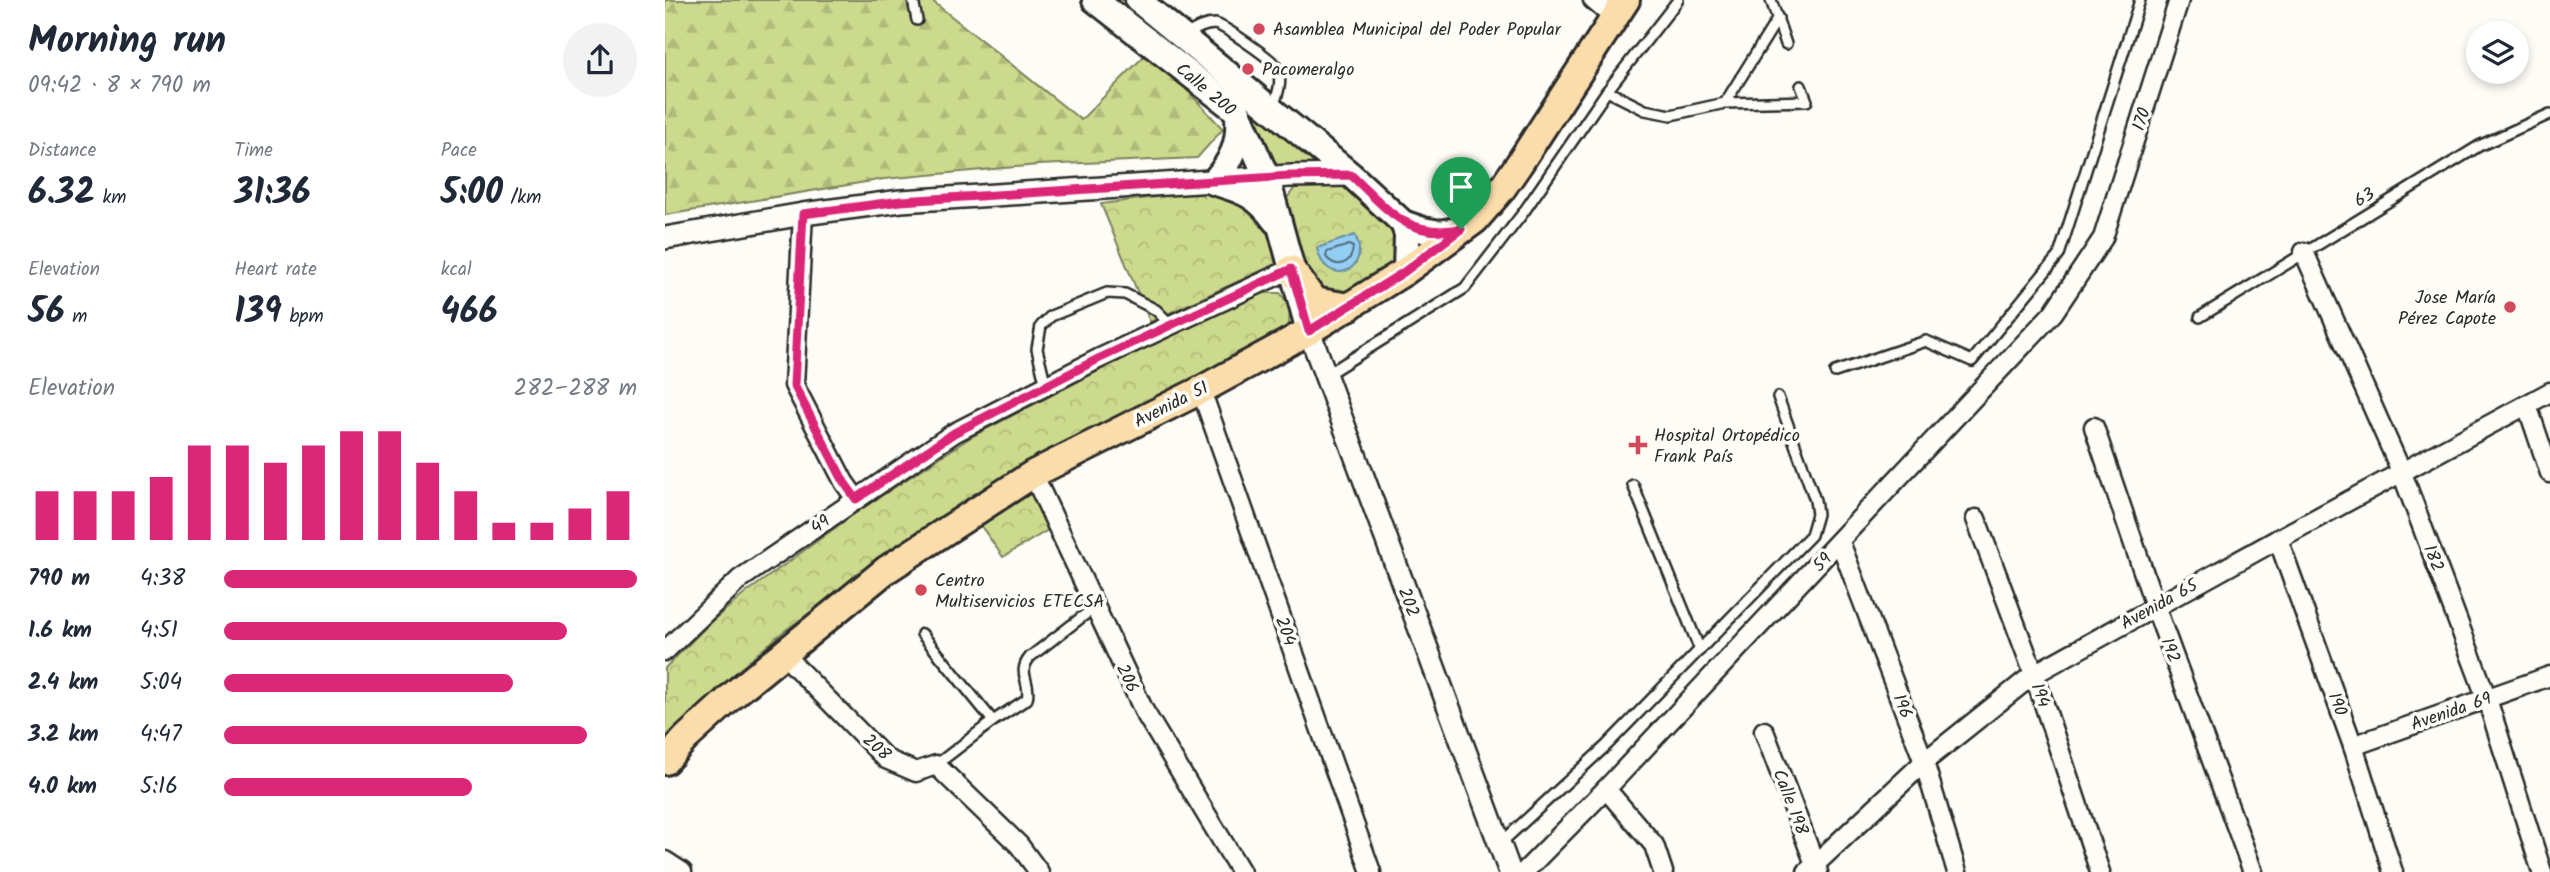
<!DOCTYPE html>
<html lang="en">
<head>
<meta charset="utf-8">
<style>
  :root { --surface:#fff; --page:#f2f2f3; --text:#1f2937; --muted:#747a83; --accent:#db2777 }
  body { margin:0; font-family:Kalam,sans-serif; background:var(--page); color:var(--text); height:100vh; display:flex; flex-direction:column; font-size:26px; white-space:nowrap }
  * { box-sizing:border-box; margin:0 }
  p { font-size:23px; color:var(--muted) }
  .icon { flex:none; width:38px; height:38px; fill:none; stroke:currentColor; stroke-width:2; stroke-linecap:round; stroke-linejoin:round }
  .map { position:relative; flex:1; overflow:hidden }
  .drawer { display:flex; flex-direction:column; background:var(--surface); width:665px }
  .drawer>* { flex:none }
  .controls { position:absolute; left:1801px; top:21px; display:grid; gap:14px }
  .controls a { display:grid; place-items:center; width:63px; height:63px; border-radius:50%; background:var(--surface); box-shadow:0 4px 10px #0003; font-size:35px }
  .pin { position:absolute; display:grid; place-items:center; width:60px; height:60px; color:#fff; margin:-72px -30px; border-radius:50% 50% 50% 0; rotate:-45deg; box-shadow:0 0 7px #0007 }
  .pin .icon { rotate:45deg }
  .round { display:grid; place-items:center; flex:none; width:74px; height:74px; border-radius:37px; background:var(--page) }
  .head { display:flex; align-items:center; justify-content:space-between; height:119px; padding:0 28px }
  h1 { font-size:38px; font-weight:700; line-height:52px }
  .stats { display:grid; grid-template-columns:repeat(3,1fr); gap:10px; height:119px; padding:7px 28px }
  .stats div { display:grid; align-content:center }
  .stats b { font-size:35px; font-weight:700 }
  .stats small { font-size:19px; font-weight:400 }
  .stats p { font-size:19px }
  .chart { height:196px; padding:14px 28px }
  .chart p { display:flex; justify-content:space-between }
  .chart svg { width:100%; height:126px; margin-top:7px; stroke:var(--accent); stroke-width:6 }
  ul { padding:0 28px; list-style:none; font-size:23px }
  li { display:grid; grid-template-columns:112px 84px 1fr; align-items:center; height:52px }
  li i { height:18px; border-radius:9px; background:var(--accent) }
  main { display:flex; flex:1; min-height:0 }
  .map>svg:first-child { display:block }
  .grass { fill:url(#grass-tufts); stroke:#7c825c; stroke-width:2 }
  .forest { fill:url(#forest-firs); stroke:#7c825c; stroke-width:2 }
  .park { fill:url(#park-crowns); stroke:#7c825c; stroke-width:2 }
  .water { fill:#93cff3; stroke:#698da3; stroke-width:2 }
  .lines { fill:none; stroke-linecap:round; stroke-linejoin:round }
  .shore { stroke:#556d7b; stroke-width:2 }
  .service-casing { stroke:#2b2b2b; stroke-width:14 }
  .minor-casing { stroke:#2b2b2b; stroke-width:23 }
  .tertiary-casing { stroke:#2b2b2b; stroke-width:26 }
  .secondary-casing { stroke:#2b2b2b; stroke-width:30 }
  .primary-casing { stroke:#2b2b2b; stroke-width:32 }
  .service { stroke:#fdfcf7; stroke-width:9 }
  .minor { stroke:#fdfcf7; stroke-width:18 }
  .tertiary { stroke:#fdfcf7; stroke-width:21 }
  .secondary { stroke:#fdfcf7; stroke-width:24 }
  .primary { stroke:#fbddab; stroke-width:26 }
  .route-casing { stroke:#fff; stroke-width:14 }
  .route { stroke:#db2777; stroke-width:9 }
  .poi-dot { fill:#d1495b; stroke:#fdfcf7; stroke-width:2.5 }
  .labels { text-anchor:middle; stroke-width:7; stroke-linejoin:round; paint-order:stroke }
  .poi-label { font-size:18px; fill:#2b2b2b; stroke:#fdfcf7; text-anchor:start }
  .street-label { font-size:18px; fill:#2b2b2b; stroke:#fdfcf7 }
</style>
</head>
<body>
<main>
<section class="drawer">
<div class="head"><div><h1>Morning run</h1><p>09:42 · 8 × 790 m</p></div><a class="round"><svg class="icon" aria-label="share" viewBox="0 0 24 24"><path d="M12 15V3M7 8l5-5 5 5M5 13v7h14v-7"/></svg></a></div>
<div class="stats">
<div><p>Distance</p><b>6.32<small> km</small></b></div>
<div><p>Time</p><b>31:36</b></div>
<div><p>Pace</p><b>5:00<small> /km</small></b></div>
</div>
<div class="stats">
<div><p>Elevation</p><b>56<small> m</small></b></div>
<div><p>Heart rate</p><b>139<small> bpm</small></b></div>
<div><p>kcal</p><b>466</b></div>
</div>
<div class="chart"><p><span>Elevation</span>282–288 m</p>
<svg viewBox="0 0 160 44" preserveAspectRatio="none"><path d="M5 44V27M15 44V27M25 44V27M35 44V22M45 44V11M55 44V11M65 44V17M75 44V11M85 44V6M95 44V6M105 44V17M115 44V27M125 44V38M135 44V38M145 44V33M155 44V27"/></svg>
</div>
<ul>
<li><b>790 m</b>4:38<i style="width:100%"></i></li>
<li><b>1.6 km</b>4:51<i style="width:83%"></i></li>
<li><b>2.4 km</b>5:04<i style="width:70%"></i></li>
<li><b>3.2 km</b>4:47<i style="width:88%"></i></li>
<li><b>4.0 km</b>5:16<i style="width:60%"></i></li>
</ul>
</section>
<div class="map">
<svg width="1885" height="872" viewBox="0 0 1885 872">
  <defs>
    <pattern id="grass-tufts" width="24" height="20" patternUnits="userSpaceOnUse" patternTransform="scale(1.75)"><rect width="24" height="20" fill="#ccda8d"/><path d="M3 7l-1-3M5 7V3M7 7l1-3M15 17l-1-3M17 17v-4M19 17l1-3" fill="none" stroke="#afbb7a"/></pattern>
    <pattern id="forest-firs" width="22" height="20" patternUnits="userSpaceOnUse" patternTransform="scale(1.75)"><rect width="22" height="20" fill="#ccda8d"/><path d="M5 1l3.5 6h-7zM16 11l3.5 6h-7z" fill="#afbb7a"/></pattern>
    <pattern id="park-crowns" width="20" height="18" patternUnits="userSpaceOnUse" patternTransform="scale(1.75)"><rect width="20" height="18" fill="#ccda8d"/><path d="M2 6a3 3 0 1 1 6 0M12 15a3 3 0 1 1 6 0" fill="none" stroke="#afbb7a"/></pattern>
  </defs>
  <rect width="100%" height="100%" fill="#fdfcf7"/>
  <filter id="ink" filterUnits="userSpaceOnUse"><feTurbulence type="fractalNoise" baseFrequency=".0143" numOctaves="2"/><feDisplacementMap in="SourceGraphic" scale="14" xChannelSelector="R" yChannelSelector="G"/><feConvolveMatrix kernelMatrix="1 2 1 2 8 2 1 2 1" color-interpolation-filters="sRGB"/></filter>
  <g filter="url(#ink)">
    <polygon class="grass" points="450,0 458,0 669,170 611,169 557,87"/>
    <polygon class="forest" points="0,0 266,0 416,120 485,50 558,129 532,158 373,165 219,179 0,215"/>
    <g class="park">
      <polygon points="677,183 730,220 733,257 727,267 677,296 662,297 641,281 619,202 632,185"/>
      <path d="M546,190C585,206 603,219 613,263L485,322L436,204Z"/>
      <polygon points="598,293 615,293 625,306 624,328 181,587 118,632 51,690 0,743 0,668 47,621 82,592 189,514 306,437 462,356"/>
      <polygon points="366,486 388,527 338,557 309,516"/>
    </g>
    <path class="water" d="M690,235C708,272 660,289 652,248Z"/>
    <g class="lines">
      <path class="shore" d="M684,245L688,247C687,264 672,270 661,257L662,252Z"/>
      <defs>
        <g id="service">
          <polyline points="248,0 252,20"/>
          <polyline points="1106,0 1121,44"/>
          <path d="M520,36C528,30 539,24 550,24C558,25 605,58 610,65C619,78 613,94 608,107"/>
          <polyline points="942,91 980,110 1006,115 1060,103 1113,18"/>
          <polyline points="1060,103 1142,101 1136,86"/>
          <polyline points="1535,317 1814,146 1885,114"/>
          <polyline points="1170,372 1261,341 1307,361 1394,255 1475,0"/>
          <polyline points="661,375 800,288 858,213 942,91 1013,0"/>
          <polyline points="381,386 372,349 376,326 386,316 442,293 460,294 491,310 506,325"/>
          <polyline points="968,485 1035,650"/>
          <polyline points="257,634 328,721"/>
          <path d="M271,765L328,721L362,699C367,681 351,674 365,657L430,607"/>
          <polyline points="836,843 942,745 1146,535 1152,514 1150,500 1113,397"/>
        </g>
        <g id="minor">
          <polyline points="928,0 948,17"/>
          <polyline points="138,214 129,385 179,482 191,499"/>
          <polyline points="1639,252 1737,473 1822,699 1877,872"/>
          <polyline points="536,390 706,872"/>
          <polyline points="1862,405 1885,473"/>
          <polyline points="1429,427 1490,606 1588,872"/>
          <polyline points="368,474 479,711 576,872"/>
          <polyline points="1311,519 1369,674 1435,872"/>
          <polyline points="1613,539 1688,746 1728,872"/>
          <polyline points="1175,542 1259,762 1292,872"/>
          <polyline points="0,651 75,579 289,433 433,359 626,269"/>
          <polyline points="117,653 221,759 251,772 271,765 354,845 374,872"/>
          <polyline points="1099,731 1153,872"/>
          <polyline points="1688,746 1885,676"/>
          <polyline points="941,789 989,845 998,872"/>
          <polyline points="0,861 17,872"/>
          <polyline points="859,872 941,789 1388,313 1438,238 1514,0"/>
          <polyline points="1142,872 1259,762 1369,674 1613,539 1885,392"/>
        </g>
        <g id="tertiary">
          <polyline points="0,238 138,214 236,201 625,176 686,175"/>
          <polyline points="644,331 845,872"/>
        </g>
        <g id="secondary">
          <polyline points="430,0 573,112 602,178 644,331"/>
          <polyline points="473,0 686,175 738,223 758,230 775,233 796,229"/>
          <path d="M573,117C575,143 567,162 548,182C578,191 592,195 610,221"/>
          <polyline points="738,223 742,234 741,271"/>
        </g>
        <g id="primary">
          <polyline points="626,269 649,301 684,307"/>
          <polyline points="0,761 21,738 74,690 221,570 368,474 536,390 644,331 739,272 810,220 836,190 854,164 961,0"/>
        </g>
      </defs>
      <use href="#service" class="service-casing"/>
      <use href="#minor" class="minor-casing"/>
      <use href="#tertiary" class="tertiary-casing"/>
      <use href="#secondary" class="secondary-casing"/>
      <use href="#primary" class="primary-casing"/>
      <use href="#service" class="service"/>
      <use href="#minor" class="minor"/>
      <use href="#tertiary" class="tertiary"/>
      <use href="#secondary" class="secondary"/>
      <use href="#primary" class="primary"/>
    </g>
  </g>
  <g class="lines" filter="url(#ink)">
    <defs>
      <path id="route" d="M686,175C723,209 741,239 796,229L739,272L644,331L626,269L433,359L289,433L191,499L179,482L129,385L138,214L236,201L625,176Z"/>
    </defs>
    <use href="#route" class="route-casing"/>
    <use href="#route" class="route"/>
  </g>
  <g class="poi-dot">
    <circle cx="594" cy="29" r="7"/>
    <circle cx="583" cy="69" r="7"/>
    <circle cx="1845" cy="307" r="7"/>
    <path d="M969.5 434.5h7v7h7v7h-7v7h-7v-7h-7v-7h7z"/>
    <circle cx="256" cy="590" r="7"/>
  </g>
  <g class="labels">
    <g class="poi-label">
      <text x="608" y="35">Asamblea Municipal del Poder Popular</text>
      <text x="597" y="75">Pacomeralgo</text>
      <text x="1831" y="303" text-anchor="end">Jose María<tspan x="1831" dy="21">Pérez Capote</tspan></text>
      <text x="989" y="441">Hospital Ortopédico<tspan x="989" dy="21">Frank País</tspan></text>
      <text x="270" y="586">Centro<tspan x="270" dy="21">Multiservicios ETECSA</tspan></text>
    </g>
    <g class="street-label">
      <text transform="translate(541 89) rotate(40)" y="6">Calle 200</text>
      <text transform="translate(1476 119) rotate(-72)" y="6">170</text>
      <text transform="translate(1699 197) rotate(-31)" y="6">63</text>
      <text transform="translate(506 404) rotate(-27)" y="6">Avenida 51</text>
      <text transform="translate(155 524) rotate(-35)" y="6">49</text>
      <text transform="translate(1769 558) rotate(69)" y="6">182</text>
      <text transform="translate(1157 562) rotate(-47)" y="6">59</text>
      <text transform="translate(744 602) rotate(70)" y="6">202</text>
      <text transform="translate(1494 604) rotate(-29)" y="6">Avenida 65</text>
      <text transform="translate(621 631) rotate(71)" y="6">204</text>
      <text transform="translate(1506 650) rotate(70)" y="6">192</text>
      <text transform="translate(463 678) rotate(65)" y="6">206</text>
      <text transform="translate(1376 695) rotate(71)" y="6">194</text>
      <text transform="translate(1673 704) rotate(70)" y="6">190</text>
      <text transform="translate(1238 706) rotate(69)" y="6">196</text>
      <text transform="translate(1786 711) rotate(-19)" y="6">Avenida 69</text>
      <text transform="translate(212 747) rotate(42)" y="6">208</text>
      <text transform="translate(1126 802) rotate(69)" y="6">Calle 198</text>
    </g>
  </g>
</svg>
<div class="controls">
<a><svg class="icon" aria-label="layers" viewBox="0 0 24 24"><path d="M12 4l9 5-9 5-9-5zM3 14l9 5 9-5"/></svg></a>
</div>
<div class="pin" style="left:796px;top:229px;background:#1e9e55"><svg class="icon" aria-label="arrive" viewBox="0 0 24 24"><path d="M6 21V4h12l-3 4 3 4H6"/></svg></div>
</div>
</main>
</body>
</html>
